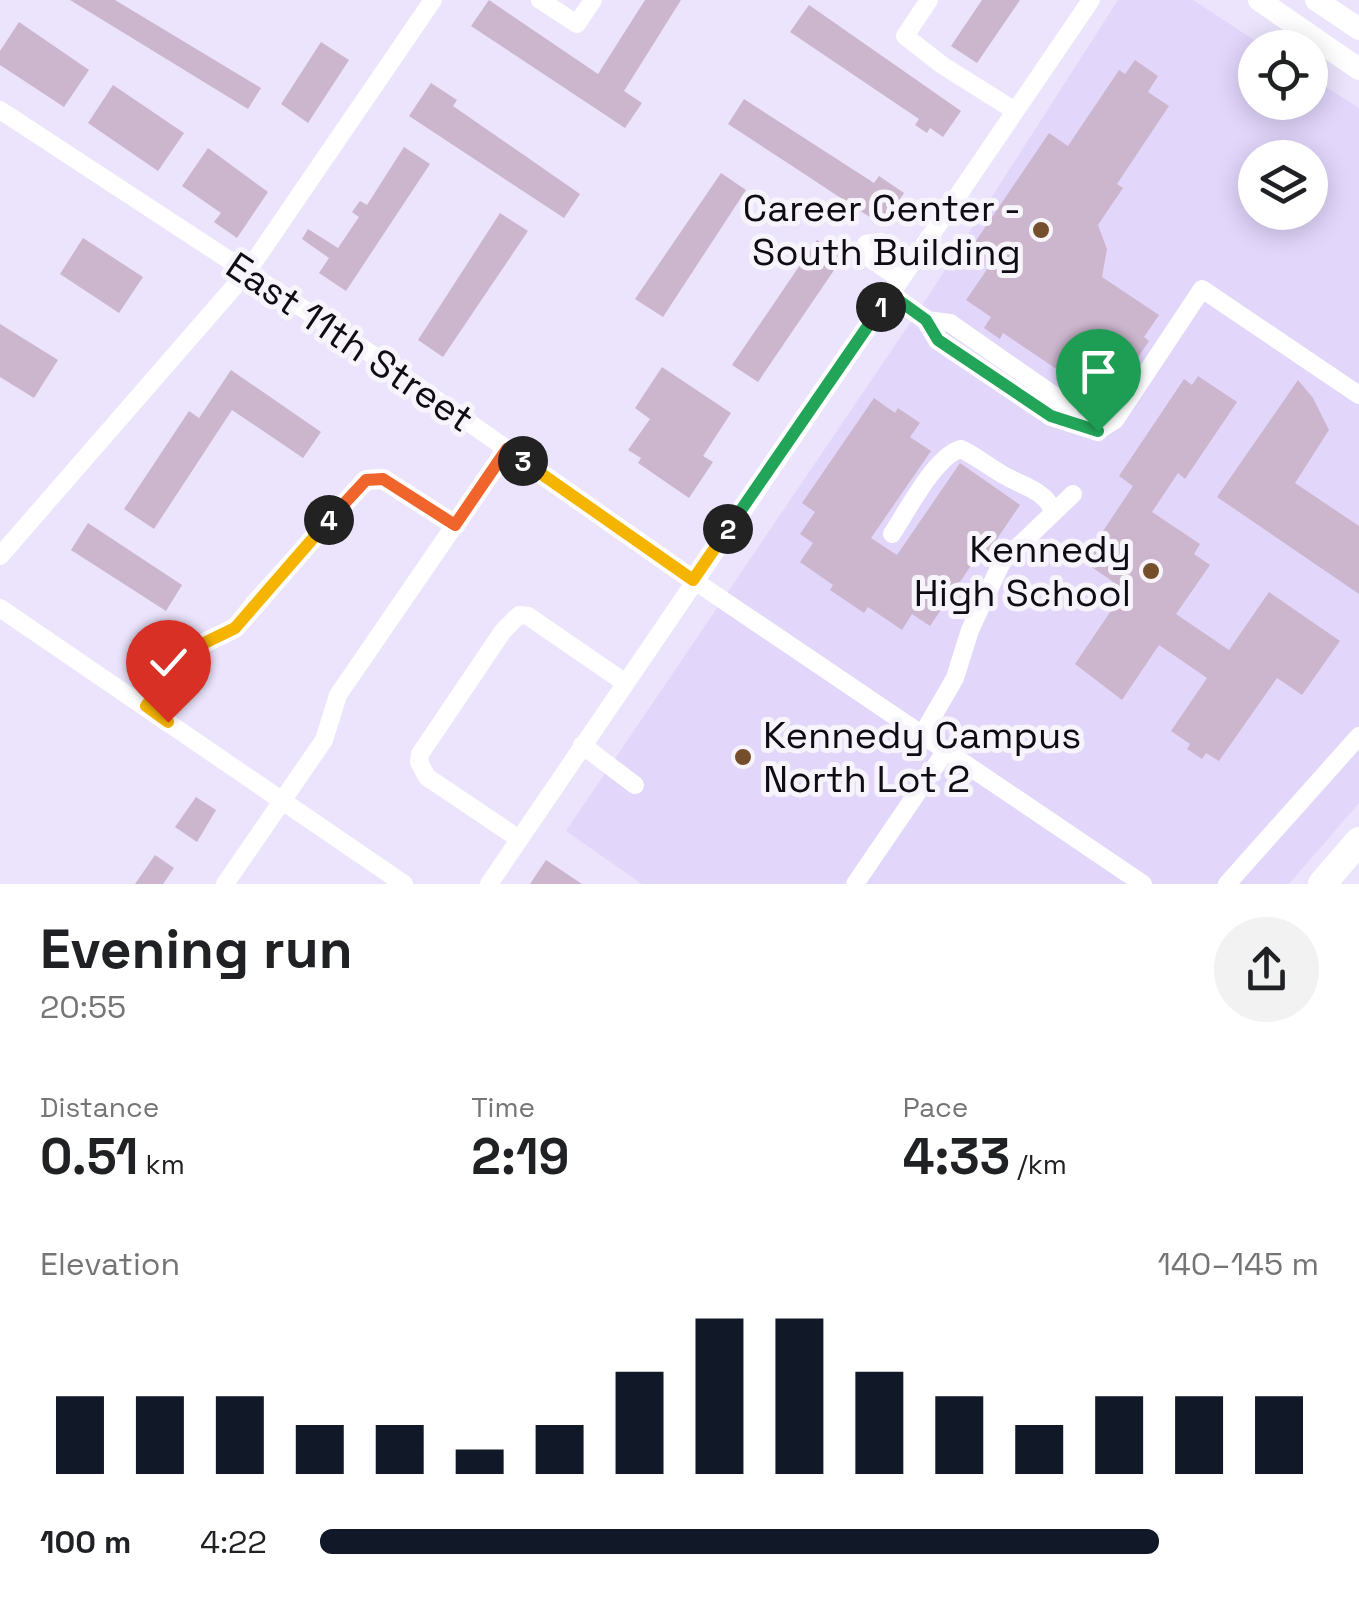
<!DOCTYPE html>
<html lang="en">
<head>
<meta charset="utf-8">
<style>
  :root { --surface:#fff; --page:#f2f2f2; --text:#202124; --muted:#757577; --accent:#111827 }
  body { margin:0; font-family:"Space Grotesk",sans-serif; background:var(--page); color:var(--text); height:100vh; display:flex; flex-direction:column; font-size:38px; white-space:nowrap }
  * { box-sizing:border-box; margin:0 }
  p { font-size:32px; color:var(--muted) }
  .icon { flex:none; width:55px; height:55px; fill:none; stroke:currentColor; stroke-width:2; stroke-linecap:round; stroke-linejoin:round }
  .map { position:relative; height:884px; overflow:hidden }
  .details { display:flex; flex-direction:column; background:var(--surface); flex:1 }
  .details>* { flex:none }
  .tools { position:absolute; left:1238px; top:30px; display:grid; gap:20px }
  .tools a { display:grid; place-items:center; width:90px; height:90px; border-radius:50%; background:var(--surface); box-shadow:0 5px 25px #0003; font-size:50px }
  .pin { position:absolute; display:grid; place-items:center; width:85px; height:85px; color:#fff; margin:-102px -42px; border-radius:50% 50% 50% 0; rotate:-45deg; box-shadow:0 0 10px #0007 }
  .pin .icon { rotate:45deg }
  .km { position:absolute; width:50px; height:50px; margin:-25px; border-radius:50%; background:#222; color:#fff; font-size:28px; line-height:50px; text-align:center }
  .round { display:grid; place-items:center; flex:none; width:105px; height:105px; border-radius:52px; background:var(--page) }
  .overview { display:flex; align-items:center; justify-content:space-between; height:170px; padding:0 40px }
  h1 { font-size:55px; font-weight:700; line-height:75px }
  .figures { display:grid; grid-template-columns:repeat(3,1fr); gap:15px; height:170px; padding:10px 40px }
  .figures div { display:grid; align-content:center }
  .figures b { font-size:50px; font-weight:700 }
  .figures small { font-size:28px; font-weight:400 }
  .figures p { font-size:28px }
  .chart { height:280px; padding:20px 40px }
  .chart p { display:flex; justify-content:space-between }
  .chart svg { width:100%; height:180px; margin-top:10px; stroke:var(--accent); stroke-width:6 }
  ul { padding:0 40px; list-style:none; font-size:32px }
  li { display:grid; grid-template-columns:160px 120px 1fr; align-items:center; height:75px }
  li i { height:25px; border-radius:12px; background:var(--accent) }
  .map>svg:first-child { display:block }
  .built { fill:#e2d6fb; fill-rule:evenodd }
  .building { fill:#ccb6ce }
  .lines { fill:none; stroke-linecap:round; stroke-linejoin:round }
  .minor { stroke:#fff; stroke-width:18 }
  .major { stroke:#fff; stroke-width:22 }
  .highway { stroke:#fff; stroke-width:28 }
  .split-1-casing { stroke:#fff; stroke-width:20 }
  .split-2-casing { stroke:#fff; stroke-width:20 }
  .split-3-casing { stroke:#fff; stroke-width:20 }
  .split-4-casing { stroke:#fff; stroke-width:20 }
  .split-5-casing { stroke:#fff; stroke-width:20 }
  .split-1 { stroke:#22a559; stroke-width:12 }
  .split-2 { stroke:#22a559; stroke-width:12 }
  .split-3 { stroke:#f5b400; stroke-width:12 }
  .split-4 { stroke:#f0652b; stroke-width:12 }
  .split-5 { stroke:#f5b400; stroke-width:12 }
  .poi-dot { fill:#754e2b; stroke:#f7f5fb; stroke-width:4 }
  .labels { text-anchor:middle; stroke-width:10; stroke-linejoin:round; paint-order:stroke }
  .poi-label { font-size:38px; fill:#0f0c15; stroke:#f7f5fb; text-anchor:end }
  .street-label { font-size:38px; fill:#0f0c15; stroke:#f7f5fb }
</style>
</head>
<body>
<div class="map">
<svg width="1359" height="884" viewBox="0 0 1359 884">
  <rect width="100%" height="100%" fill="#ebe4fc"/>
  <path class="built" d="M1118,0H1193L1265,47L1255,48V102H1310V77L1359,108V803L1289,884H642L566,831L929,295ZM1255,158H1310V212H1255Z"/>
  <g class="building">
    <polygon points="70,0 115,0 261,88 248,109"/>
    <polygon points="489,0 598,74 645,0 681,0 624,91 642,103 625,128 471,26"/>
    <polygon points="982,0 1020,0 977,63 951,46"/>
    <polygon points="809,5 961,111 943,137 930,128 927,133 915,125 919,119 790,32"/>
    <polygon points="19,22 89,70 64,107 0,65 0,51"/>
    <polygon points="321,42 349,60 308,123 281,104"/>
    <polygon points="1135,60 1158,76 1148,92 1169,106 1117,184 1123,188 1098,225 1107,249 1102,277 1159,315 1144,337 1149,341 1133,365 1128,361 1107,392 1100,387 1095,395 1003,333 1000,339 984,328 991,317 966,300 988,268 967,254 1049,133 1068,146 1119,70 1125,74"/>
    <polygon points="431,83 457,100 453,106 580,194 564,218 409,116"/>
    <polygon points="113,85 184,133 158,171 88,123"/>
    <polygon points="744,99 874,183 879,176 904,193 882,225 728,124"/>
    <polygon points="404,147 430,164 346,291 319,273 329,258 302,239 308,229 338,248 359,217 352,212 360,201 367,205"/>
    <polygon points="208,148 268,192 237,238 214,222 221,213 182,186"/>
    <polygon points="721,173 746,190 663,317 635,299"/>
    <polygon points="500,213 528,231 443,357 418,340"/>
    <polygon points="83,238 143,277 119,313 60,274"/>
    <polygon points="817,240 843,257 758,382 732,365"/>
    <polygon points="0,324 58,360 34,398 0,377"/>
    <polygon points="662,367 731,413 703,456 713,462 689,498 638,463 641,458 628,450 650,419 635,408"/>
    <polygon points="231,370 321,432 303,458 232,410 154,529 124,509 189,411 199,418"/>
    <polygon points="1198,376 1237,402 1185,479 1178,473 1152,512 1200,544 1194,554 1210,565 1176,614 1229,650 1269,592 1340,641 1302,695 1277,678 1219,761 1206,753 1202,759 1187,749 1190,744 1171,731 1207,678 1159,645 1122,700 1075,664 1125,590 1083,561 1133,486 1119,476 1184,379 1192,385"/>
    <polygon points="1298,380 1313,398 1329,430 1295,483 1359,526 1359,594 1217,497"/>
    <polygon points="874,398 895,413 898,408 920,423 910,437 931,451 871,538 897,555 960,463 1020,505 988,552 983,548 930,626 912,614 902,630 868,607 864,613 830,590 833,585 800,562 813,543 800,534 815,512 802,503"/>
    <polygon points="88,523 182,585 166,611 71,550"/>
    <polygon points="196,797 216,810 197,842 175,827"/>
    <polygon points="155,855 174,868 163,884 135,884"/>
    <polygon points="546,860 582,884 530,884"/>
  </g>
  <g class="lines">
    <g class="minor">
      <polyline points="540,0 577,24 593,0"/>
      <polyline points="929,0 905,36 942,65 1015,111"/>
      <polyline points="0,110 357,344 711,592 1143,884"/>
      <polyline points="900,279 871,259 866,244 881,242 914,259"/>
      <path d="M890,294L926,320L938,340L1051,416C1068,419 1081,427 1098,431L1115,420L1202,289L1359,395"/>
      <polyline points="926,320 950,323 1062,401 1072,420"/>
      <path d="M892,534C907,511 936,455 961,449C978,457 993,470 1009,478C1026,487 1044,491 1053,510"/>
      <polyline points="0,556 247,272 433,0"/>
      <polyline points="0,608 404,884"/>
      <polyline points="146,707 188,651 235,628 255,602 366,480 383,479 455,525"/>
      <polyline points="922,735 955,678 970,630 1002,562 1073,494"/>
      <polyline points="582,745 635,785"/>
      <polyline points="519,839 427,777 419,762 420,754 503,631 519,615 528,616 624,682"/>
      <polyline points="225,884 324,740 338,695 507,449"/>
      <polyline points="489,884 1091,0"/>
      <polyline points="855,884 945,752"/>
      <polyline points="1227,884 1359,736"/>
    </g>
    <g class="major">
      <polyline points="1259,0 1359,69"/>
      <polyline points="1316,0 1359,29"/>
    </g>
    <polyline class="highway" points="1322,884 1359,841"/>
  </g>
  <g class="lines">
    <defs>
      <polyline id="split-1" points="881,307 890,294 926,320 938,340 1051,416 1098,431"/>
      <polyline id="split-2" points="728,529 881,307"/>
      <polyline id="split-3" points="523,461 693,580 728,529"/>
      <polyline id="split-4" points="329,520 366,480 383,479 455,525 507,449 523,461"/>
      <polyline id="split-5" points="168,722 146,706 188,651 235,628 329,520"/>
    </defs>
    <use href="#split-1" class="split-1-casing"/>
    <use href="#split-2" class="split-2-casing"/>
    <use href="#split-3" class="split-3-casing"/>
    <use href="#split-4" class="split-4-casing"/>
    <use href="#split-5" class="split-5-casing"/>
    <use href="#split-1" class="split-1"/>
    <use href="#split-2" class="split-2"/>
    <use href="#split-3" class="split-3"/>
    <use href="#split-4" class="split-4"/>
    <use href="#split-5" class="split-5"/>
  </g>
  <g class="poi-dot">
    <circle cx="1041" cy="230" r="10"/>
    <circle cx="1151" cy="571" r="10"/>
    <circle cx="743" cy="757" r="10"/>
  </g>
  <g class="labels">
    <g class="poi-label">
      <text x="1021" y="221">Career Center -<tspan x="1021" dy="44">South Building</tspan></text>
      <text x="1131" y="562">Kennedy<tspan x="1131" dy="44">High School</tspan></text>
      <text x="763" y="748" text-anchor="start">Kennedy Campus<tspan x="763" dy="44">North Lot 2</tspan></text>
    </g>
    <g class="street-label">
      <text transform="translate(350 342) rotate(34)" y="13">East 11th Street</text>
    </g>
  </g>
</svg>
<div class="tools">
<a><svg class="icon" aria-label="locate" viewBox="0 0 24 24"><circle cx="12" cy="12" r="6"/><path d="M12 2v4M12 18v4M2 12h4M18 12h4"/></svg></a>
<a><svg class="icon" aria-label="layers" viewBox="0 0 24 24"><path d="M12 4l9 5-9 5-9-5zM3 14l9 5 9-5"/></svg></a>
</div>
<div class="pin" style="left:1098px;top:431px;background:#1e9e55"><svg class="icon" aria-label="arrive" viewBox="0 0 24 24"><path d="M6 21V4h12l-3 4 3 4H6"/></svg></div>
<div class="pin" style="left:168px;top:722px;background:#d93025"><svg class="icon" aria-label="check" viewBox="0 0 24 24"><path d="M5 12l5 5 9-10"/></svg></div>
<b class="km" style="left:881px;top:307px">1</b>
<b class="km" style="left:728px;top:529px">2</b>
<b class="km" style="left:523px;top:461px">3</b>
<b class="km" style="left:329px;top:520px">4</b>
</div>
<section class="details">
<div class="overview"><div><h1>Evening run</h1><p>20:55</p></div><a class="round"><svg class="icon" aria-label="share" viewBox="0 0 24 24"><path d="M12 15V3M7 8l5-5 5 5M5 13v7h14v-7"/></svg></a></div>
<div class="figures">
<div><p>Distance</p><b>0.51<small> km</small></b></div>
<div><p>Time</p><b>2:19</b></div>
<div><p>Pace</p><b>4:33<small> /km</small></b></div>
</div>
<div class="chart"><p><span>Elevation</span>140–145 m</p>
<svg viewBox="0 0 160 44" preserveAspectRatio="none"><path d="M5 44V25M15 44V25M25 44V25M35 44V32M45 44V32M55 44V38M65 44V32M75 44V19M85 44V6M95 44V6M105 44V19M115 44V25M125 44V32M135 44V25M145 44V25M155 44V25"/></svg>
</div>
<ul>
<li><b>100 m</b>4:22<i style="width:84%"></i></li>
</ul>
</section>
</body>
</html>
